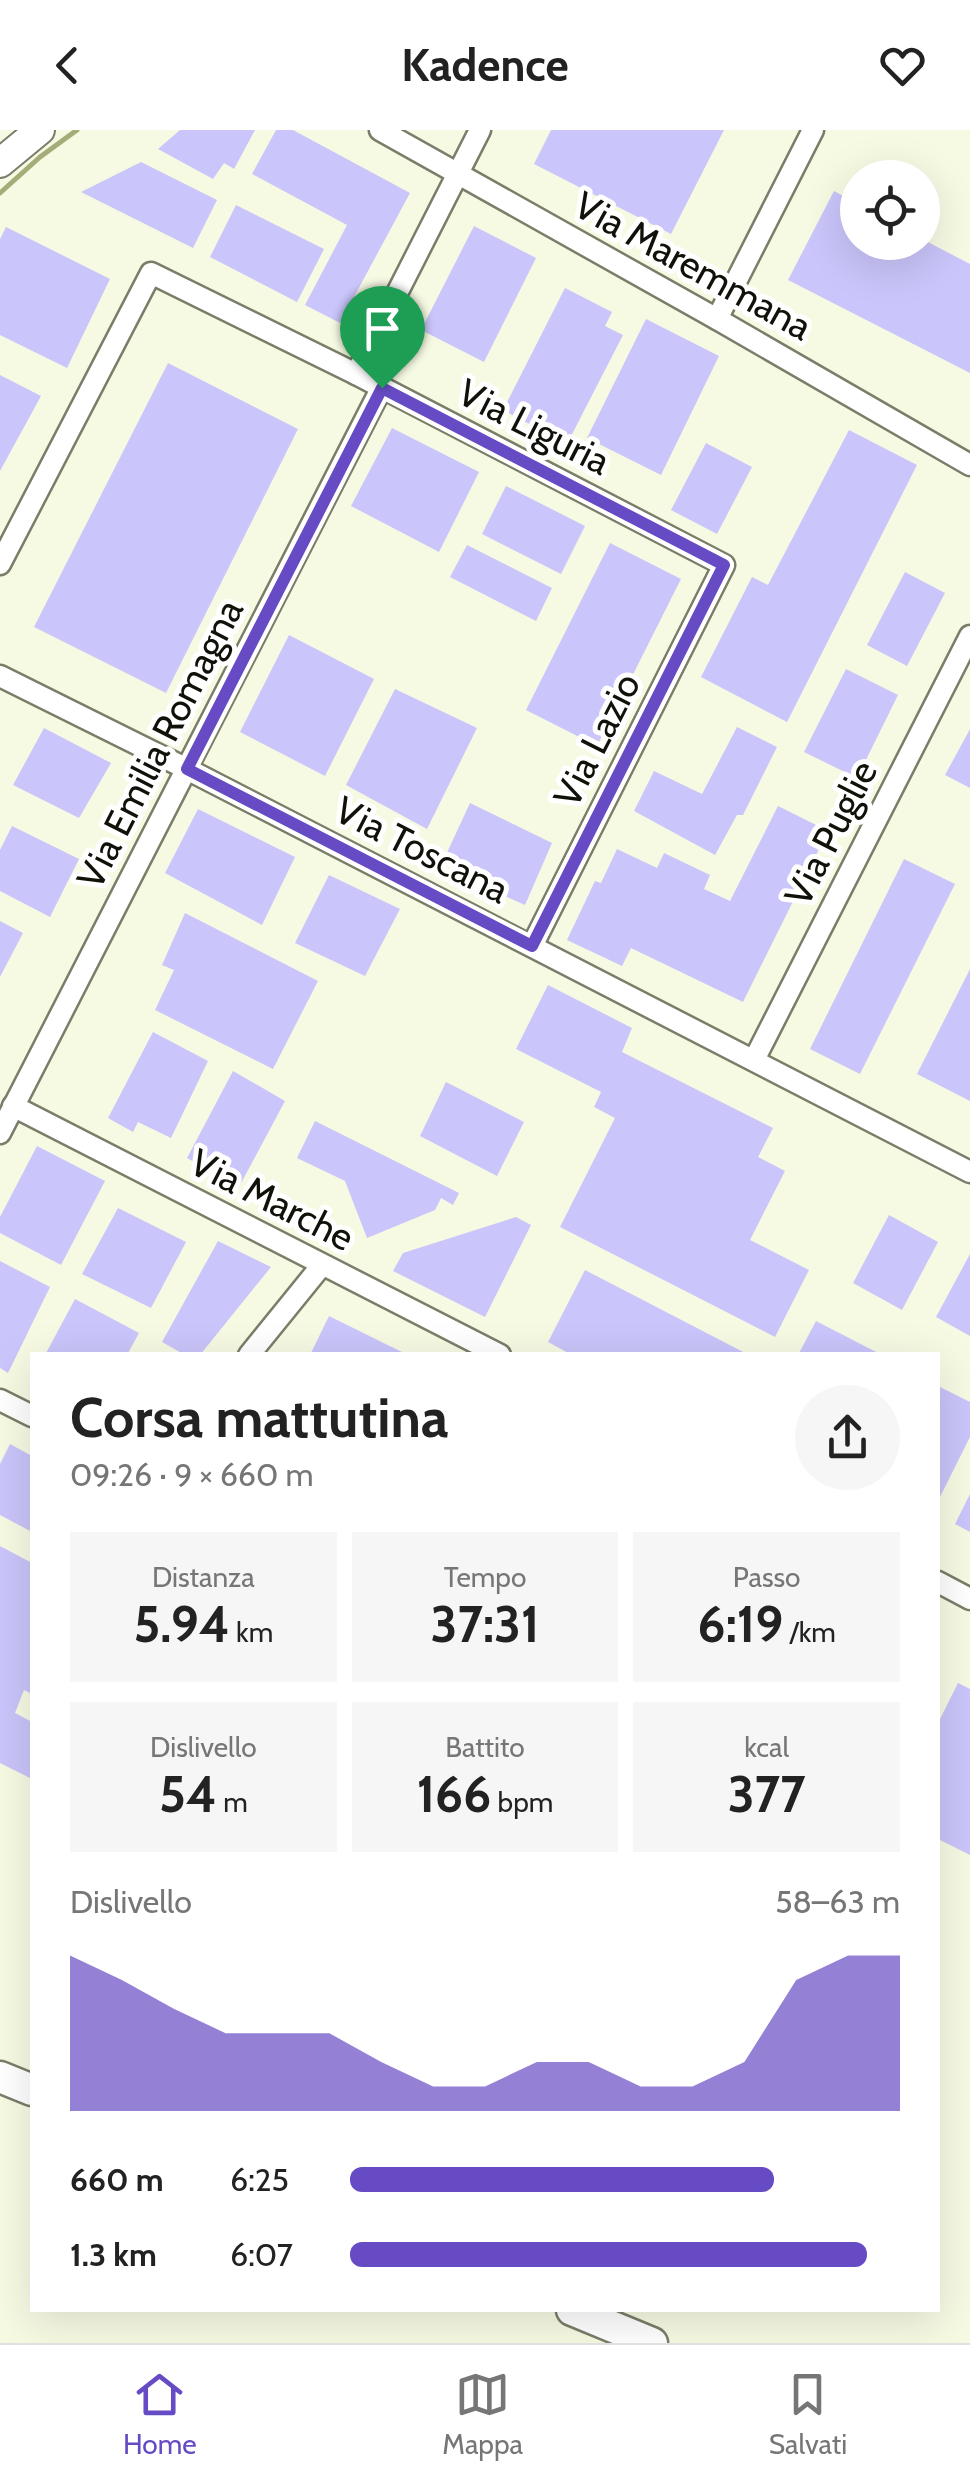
<!DOCTYPE html>
<html lang="it">
<head>
<meta charset="utf-8">
<style>
  :root { --surface:#fff; --page:#f6f6f6; --text:#222; --muted:#767676; --line:#e0e0e0; --accent:#674bc4 }
  body { margin:0; font-family:Cabin,sans-serif; background:var(--page); color:var(--text); height:100vh; display:flex; flex-direction:column; font-size:38px; white-space:nowrap }
  * { box-sizing:border-box; margin:0 }
  p { font-size:32px; color:var(--muted) }
  .icon { flex:none; width:55px; height:55px; fill:none; stroke:currentColor; stroke-width:2; stroke-linecap:round; stroke-linejoin:round }
  .map { position:relative; flex:1; overflow:hidden }
  .sheet { position:absolute; left:30px; top:1222px; width:910px; height:960px; display:flex; flex-direction:column; background:var(--surface); border-radius:0px; box-shadow:0 10px 40px #0002 }
  .sheet>* { flex:none }
  .buttons { position:absolute; left:840px; top:30px; display:grid; gap:20px }
  .buttons a { display:grid; place-items:center; width:100px; height:100px; border-radius:50%; background:var(--surface); box-shadow:0 10px 40px #0002; font-size:50px }
  .pin { position:absolute; display:grid; place-items:center; width:85px; height:85px; color:#fff; margin:-102px -42px; border-radius:50% 50% 50% 0; rotate:-45deg; box-shadow:0 0 10px #0007 }
  .pin .icon { rotate:45deg }
  .round { display:grid; place-items:center; flex:none; width:105px; height:105px; border-radius:52px; background:var(--page) }
  .overview { display:flex; align-items:center; justify-content:space-between; height:170px; padding:0 40px }
  h1 { font-size:55px; font-weight:700; line-height:75px }
  .metrics { display:grid; grid-template-columns:repeat(3,1fr); gap:15px; height:170px; padding:10px 40px }
  .metrics div { display:grid; align-content:center; border-radius:0px; background:var(--page); text-align:center }
  .metrics b { font-size:50px; font-weight:700 }
  .metrics small { font-size:28px; font-weight:400 }
  .metrics p { font-size:28px }
  .chart { height:280px; padding:20px 40px }
  .chart p { display:flex; justify-content:space-between }
  .chart svg { width:100%; height:180px; margin-top:10px; fill:var(--accent); opacity:.7 }
  ul { padding:0 40px; list-style:none; font-size:32px }
  li { display:grid; grid-template-columns:160px 120px 1fr; align-items:center; height:75px }
  li i { height:25px; border-radius:12px; background:var(--accent) }
  header { display:flex; justify-content:space-between; align-items:center; height:130px; padding:0 40px; background:var(--surface); font-size:45px; font-weight:700 }
  .dock { display:flex; justify-content:space-around; align-items:center; height:140px; border-top:2px solid var(--line); background:var(--surface); font-size:28px; color:var(--muted) }
  .dock a { display:grid; justify-items:center; gap:5px }
  .dock .selected { color:var(--accent) }
  .map>svg:first-child { display:block }
  .lines { fill:none; stroke-linecap:round; stroke-linejoin:round }
  .stream { stroke:#a6ac77; stroke-width:5 }
  .building { fill:#cac5fa }
  .minor-casing { stroke:#7a7d68; stroke-width:25 }
  .secondary-casing { stroke:#7a7d68; stroke-width:32 }
  .primary-casing { stroke:#7a7d68; stroke-width:35 }
  .minor { stroke:#fff; stroke-width:20 }
  .secondary { stroke:#fff; stroke-width:28 }
  .primary { stroke:#fff; stroke-width:30 }
  .route-casing { stroke:#fff; stroke-width:20 }
  .route { stroke:#674bc4; stroke-width:12 }
  .labels { text-anchor:middle; stroke-width:10; stroke-linejoin:round; paint-order:stroke }
  .street-label { font-size:38px; fill:#101109; stroke:#fff }
</style>
</head>
<body>
<header><svg class="icon" aria-label="back" viewBox="0 0 24 24"><path d="M15 5l-7 7 7 7"/></svg>Kadence<svg class="icon" aria-label="heart" viewBox="0 0 24 24"><path d="M12 20l-8-8c-3-5 5-10 8-4 3-6 11-1 8 4z"/></svg></header>
<div class="map">
<svg width="970" height="2213" viewBox="0 0 970 2213">
  <rect width="100%" height="100%" fill="#f7fae3"/>
  <g class="lines">
    <polyline class="stream" points="0,63 40,27 77,0"/>
  </g>
  <g class="building">
    <polygon points="180,0 255,0 234,39 224,33 213,49 158,19"/>
    <polygon points="276,0 293,0 410,63 340,193 305,175 347,95 252,44"/>
    <polygon points="551,0 724,0 671,104 534,34"/>
    <polygon points="141,32 217,70 193,118 81,62"/>
    <polygon points="834,61 858,74 858,112 922,112 922,109 970,134 970,243 788,150"/>
    <polygon points="236,75 324,119 297,172 210,127"/>
    <polygon points="474,96 536,128 484,232 421,200"/>
    <polygon points="6,97 110,149 67,238 0,205 0,109"/>
    <polygon points="565,158 612,182 605,196 623,205 567,314 503,280"/>
    <polygon points="646,189 719,226 661,345 587,308"/>
    <polygon points="168,233 298,299 166,563 34,497"/>
    <polygon points="0,245 41,266 0,341"/>
    <polygon points="392,298 479,342 439,422 351,376"/>
    <polygon points="849,300 917,335 787,592 701,547 752,447 768,455"/>
    <polygon points="706,313 752,337 717,404 671,380"/>
    <polygon points="506,356 585,396 561,444 482,404"/>
    <polygon points="610,413 681,449 597,616 526,580"/>
    <polygon points="467,415 552,458 536,491 450,447"/>
    <polygon points="905,442 945,463 907,536 867,515"/>
    <polygon points="289,505 374,549 325,646 240,602"/>
    <polygon points="846,539 898,565 857,648 804,622"/>
    <polygon points="395,559 477,598 427,699 346,655"/>
    <polygon points="737,597 777,617 743,685 737,685 715,725 634,681 654,641 702,664"/>
    <polygon points="44,598 111,633 79,688 13,655"/>
    <polygon points="970,599 970,658 945,645"/>
    <polygon points="470,673 552,713 525,775 478,754 445,727"/>
    <polygon points="778,676 828,701 743,872 631,818 622,836 567,810 595,751 601,753 617,719 657,738 664,723 710,745 704,759 730,771"/>
    <polygon points="198,679 295,727 262,795 165,743"/>
    <polygon points="12,696 79,729 50,787 0,761 0,720"/>
    <polygon points="904,729 955,754 860,944 810,919"/>
    <polygon points="329,745 400,779 365,846 295,813"/>
    <polygon points="185,783 318,851 273,939 155,880 174,840 162,835"/>
    <polygon points="0,791 23,803 0,847"/>
    <polygon points="970,839 970,971 917,944"/>
    <polygon points="548,855 632,898 622,922 773,998 758,1027 785,1041 750,1110 809,1140 775,1207 560,1097 615,988 594,977 601,962 516,919"/>
    <polygon points="153,902 208,931 171,1008 138,992 133,1002 108,988"/>
    <polygon points="233,941 285,971 239,1057 187,1028"/>
    <polygon points="446,952 524,992 497,1046 420,1006"/>
    <polygon points="315,991 459,1063 453,1075 441,1068 435,1080 367,1108 345,1051 297,1028"/>
    <polygon points="37,1016 105,1051 61,1135 0,1103 0,1087"/>
    <polygon points="118,1078 186,1112 151,1178 82,1144"/>
    <polygon points="889,1085 938,1112 902,1180 853,1153"/>
    <polygon points="516,1087 531,1095 485,1187 393,1141 403,1123"/>
    <polygon points="218,1111 271,1137 200,1225 185,1225 162,1212"/>
    <polygon points="970,1124 970,1206 936,1187"/>
    <polygon points="0,1131 50,1157 8,1243 0,1238"/>
    <polygon points="585,1140 749,1225 572,1225 548,1212"/>
    <polygon points="75,1169 139,1203 127,1225 45,1225"/>
    <polygon points="329,1186 408,1225 310,1225"/>
    <polygon points="816,1191 882,1225 798,1225"/>
    <polygon points="938,1256 970,1272 970,1307 938,1371"/>
    <polygon points="10,1314 32,1326 32,1402 0,1385 0,1334"/>
    <polygon points="970,1364 970,1402 955,1394"/>
    <polygon points="0,1416 32,1433 32,1564 24,1560 15,1583 32,1592 32,1649 0,1633"/>
    <polygon points="958,1553 970,1559 970,1725 938,1709 938,1593"/>
  </g>
  <g class="lines">
    <defs>
      <g id="minor">
        <polyline points="380,0 717,189 970,335"/>
        <polyline points="717,189 813,0"/>
        <polyline points="356,244 480,0"/>
        <polyline points="0,434 151,143 356,244 724,435 532,816"/>
        <polyline points="0,546 187,639 970,1042"/>
        <polyline points="754,930 970,506"/>
        <polyline points="13,976 500,1225"/>
        <polyline points="0,1003 382,257"/>
        <polyline points="249,1225 322,1135"/>
        <polyline points="0,1270 32,1286"/>
        <polyline points="938,1452 970,1469"/>
      </g>
      <polyline id="secondary" points="0,33 40,0"/>
      <g id="primary">
        <polyline points="0,1947 32,1960"/>
        <polyline points="572,2180 652,2213"/>
      </g>
    </defs>
    <use href="#minor" class="minor-casing"/>
    <use href="#secondary" class="secondary-casing"/>
    <use href="#primary" class="primary-casing"/>
    <use href="#minor" class="minor"/>
    <use href="#secondary" class="secondary"/>
    <use href="#primary" class="primary"/>
  </g>
  <g class="lines">
    <defs>
      <polygon id="route" points="382,258 724,435 532,816 187,639"/>
    </defs>
    <use href="#route" class="route-casing"/>
    <use href="#route" class="route"/>
  </g>
  <g class="labels">
    <g class="street-label">
      <text transform="translate(693 136) rotate(29)" y="13">Via Maremmana</text>
      <text transform="translate(534 297) rotate(27)" y="13">Via Liguria</text>
      <text transform="translate(597 610) rotate(-63)" y="13">Via Lazio</text>
      <text transform="translate(160 614) rotate(-63)" y="13">Via Emilia Romagna</text>
      <text transform="translate(831 703) rotate(-63)" y="13">Via Puglie</text>
      <text transform="translate(422 720) rotate(27)" y="13">Via Toscana</text>
      <text transform="translate(272 1070) rotate(27)" y="13">Via Marche</text>
    </g>
  </g>
</svg>
<div class="buttons">
<a><svg class="icon" aria-label="locate" viewBox="0 0 24 24"><circle cx="12" cy="12" r="6"/><path d="M12 2v4M12 18v4M2 12h4M18 12h4"/></svg></a>
</div>
<div class="pin" style="left:382px;top:258px;background:#1e9e55"><svg class="icon" aria-label="arrive" viewBox="0 0 24 24"><path d="M6 21V4h12l-3 4 3 4H6"/></svg></div>
<section class="sheet">
<div class="overview"><div><h1>Corsa mattutina</h1><p>09:26 · 9 × 660 m</p></div><a class="round"><svg class="icon" aria-label="share" viewBox="0 0 24 24"><path d="M12 15V3M7 8l5-5 5 5M5 13v7h14v-7"/></svg></a></div>
<div class="metrics">
<div><p>Distanza</p><b>5.94<small> km</small></b></div>
<div><p>Tempo</p><b>37:31</b></div>
<div><p>Passo</p><b>6:19<small> /km</small></b></div>
</div>
<div class="metrics">
<div><p>Dislivello</p><b>54<small> m</small></b></div>
<div><p>Battito</p><b>166<small> bpm</small></b></div>
<div><p>kcal</p><b>377</b></div>
</div>
<div class="chart"><p><span>Dislivello</span>58–63 m</p>
<svg viewBox="0 0 160 44" preserveAspectRatio="none"><path d="M0 44V6L10 12L20 19L30 25L40 25L50 25L60 32L70 38L80 38L90 32L100 32L110 38L120 38L130 32L140 12L150 6L160 6V44z"/></svg>
</div>
<ul>
<li><b>660 m</b>6:25<i style="width:77%"></i></li>
<li><b>1.3 km</b>6:07<i style="width:94%"></i></li>
</ul>
</section>
</div>
<nav class="dock">
<a class="selected"><svg class="icon" aria-label="home" viewBox="0 0 24 24"><path d="M3 11l9-7 9 7M6 9v11h12V9"/></svg>Home</a>
<a><svg class="icon" aria-label="map" viewBox="0 0 24 24"><path d="M3 6l6-2 6 2 6-2v14l-6 2-6-2-6 2zM9 4v14M15 6v14"/></svg>Mappa</a>
<a><svg class="icon" aria-label="saved" viewBox="0 0 24 24"><path d="M7 4h10v16l-5-4-5 4z"/></svg>Salvati</a>
</nav>
</body>
</html>
